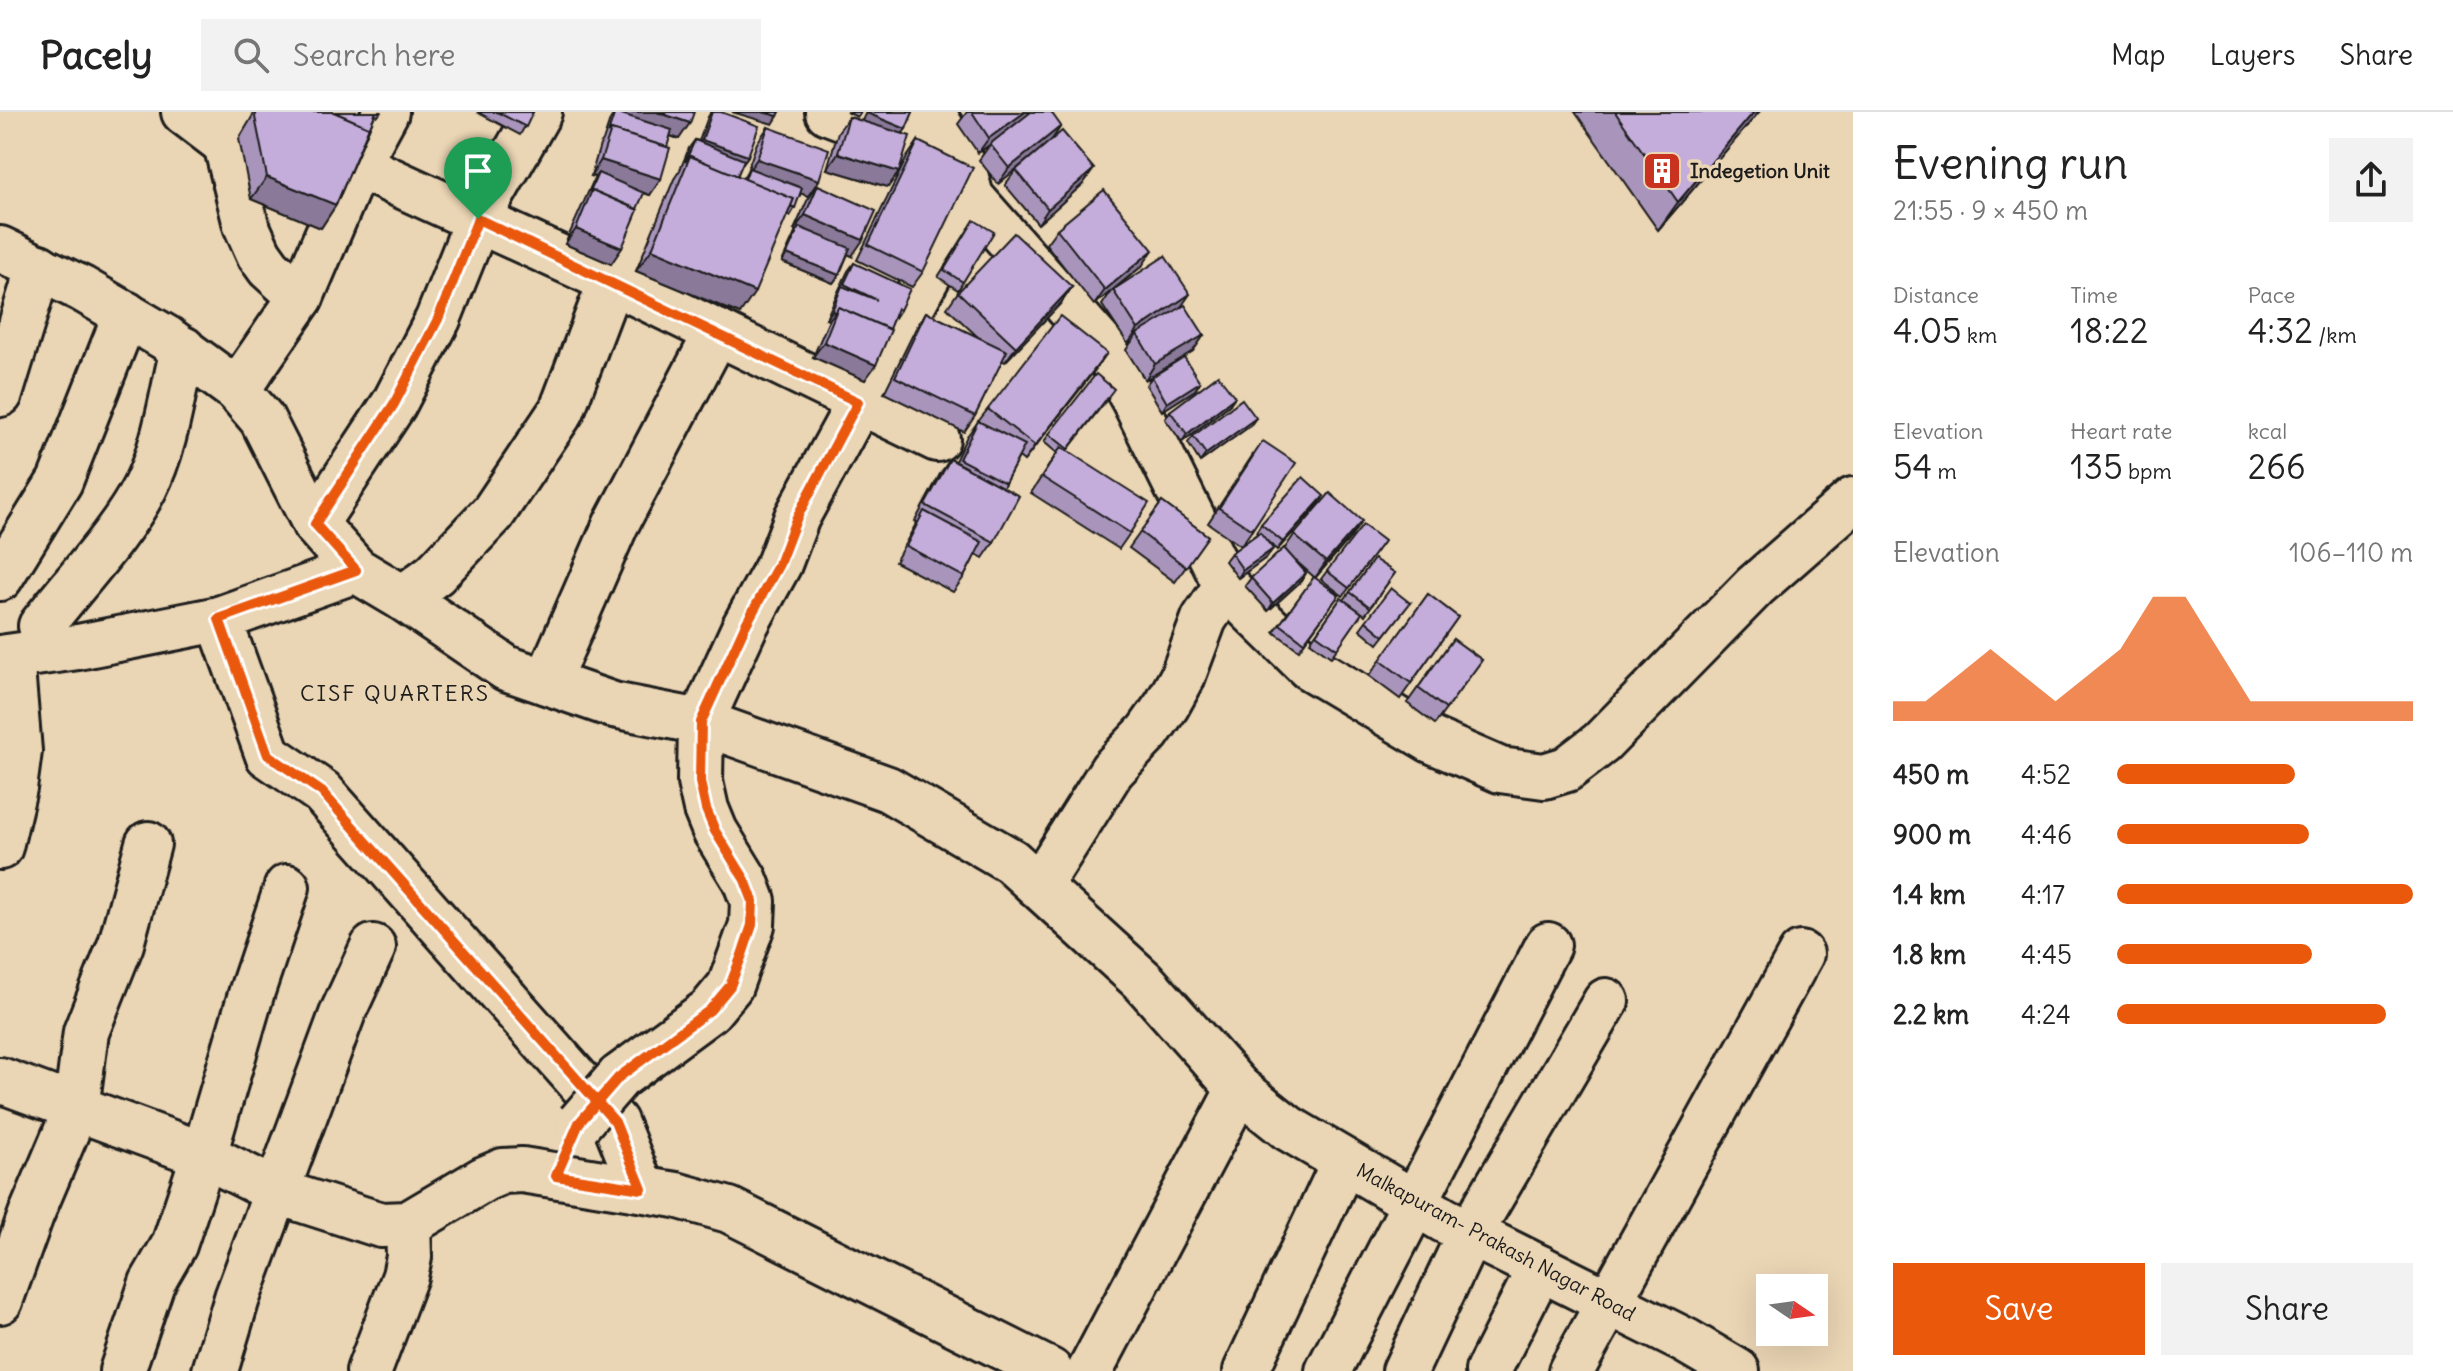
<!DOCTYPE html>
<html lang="en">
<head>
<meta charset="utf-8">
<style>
  :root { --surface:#fff; --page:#f2f2f2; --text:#222; --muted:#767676; --line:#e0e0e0; --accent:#ea580c }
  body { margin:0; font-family:Delius,sans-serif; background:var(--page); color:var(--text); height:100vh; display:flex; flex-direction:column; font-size:30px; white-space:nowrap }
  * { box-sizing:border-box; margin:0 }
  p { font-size:26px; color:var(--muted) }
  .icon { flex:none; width:44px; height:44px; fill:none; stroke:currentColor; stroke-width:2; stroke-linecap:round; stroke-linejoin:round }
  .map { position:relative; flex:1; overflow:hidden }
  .side { display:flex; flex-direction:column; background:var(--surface); width:600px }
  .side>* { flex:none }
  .needle { width:52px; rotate:103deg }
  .tools { position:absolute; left:1756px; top:1162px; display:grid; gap:16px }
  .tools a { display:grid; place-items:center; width:72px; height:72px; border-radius:0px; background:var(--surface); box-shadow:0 8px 32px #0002; font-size:40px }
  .pin { position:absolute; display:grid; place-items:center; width:68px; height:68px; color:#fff; margin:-82px -34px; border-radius:50% 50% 50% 0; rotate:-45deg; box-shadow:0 0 8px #0007 }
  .pin .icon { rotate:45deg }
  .round { display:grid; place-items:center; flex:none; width:84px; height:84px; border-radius:0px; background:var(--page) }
  .summary { display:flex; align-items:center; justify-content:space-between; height:136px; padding:0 40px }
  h1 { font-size:44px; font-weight:600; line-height:60px }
  .figures { display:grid; grid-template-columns:repeat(3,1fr); gap:12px; height:136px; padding:8px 40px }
  .figures div { display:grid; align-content:center }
  .figures b { font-size:34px; font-weight:600 }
  .figures small { font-size:22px; font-weight:400 }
  .figures p { font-size:22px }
  .chart { height:224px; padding:16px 40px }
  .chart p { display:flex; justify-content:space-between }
  .chart svg { width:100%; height:144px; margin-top:8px; fill:var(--accent); opacity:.7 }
  .action { display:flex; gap:16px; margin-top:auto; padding:16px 40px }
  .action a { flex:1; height:92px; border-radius:0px; background:var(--accent); color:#fff; font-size:32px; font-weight:600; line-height:92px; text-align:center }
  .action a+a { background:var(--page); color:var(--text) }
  ul { padding:0 40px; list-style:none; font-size:26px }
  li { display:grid; grid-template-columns:128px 96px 1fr; align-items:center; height:60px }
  li i { height:20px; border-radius:10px; background:var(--accent) }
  header { display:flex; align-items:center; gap:48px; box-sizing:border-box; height:112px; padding:0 40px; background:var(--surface); border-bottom:2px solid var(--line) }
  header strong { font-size:38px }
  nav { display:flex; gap:44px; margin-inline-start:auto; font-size:28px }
  .search { width:560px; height:72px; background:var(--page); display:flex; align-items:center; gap:20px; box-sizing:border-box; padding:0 28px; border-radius:0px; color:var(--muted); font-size:30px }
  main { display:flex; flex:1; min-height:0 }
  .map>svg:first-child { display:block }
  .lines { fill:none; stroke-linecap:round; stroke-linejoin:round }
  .minor-casing { stroke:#1c1c1c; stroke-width:50 }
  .minor { stroke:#ead5b4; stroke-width:44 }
  .minor-bridge-casing { stroke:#1c1c1c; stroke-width:50; stroke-linecap:butt }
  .minor-bridge { stroke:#ead5b4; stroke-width:44 }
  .wall { fill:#a995bc; stroke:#1c1c1c; stroke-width:2 }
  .shaded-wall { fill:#8a7999; stroke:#1c1c1c; stroke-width:2 }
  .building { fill:#c5addb; stroke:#1c1c1c; stroke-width:2 }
  .route-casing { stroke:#fff; stroke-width:16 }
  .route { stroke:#ea580c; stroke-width:10 }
  .labels { text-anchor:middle; stroke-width:7; stroke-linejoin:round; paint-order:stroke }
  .poi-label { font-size:20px; font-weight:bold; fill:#1c1c1c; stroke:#ead5b4; text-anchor:start }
  .street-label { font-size:20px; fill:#1c1c1c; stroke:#ead5b4 }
  .neighbourhood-label { font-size:22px; letter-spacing:2px; fill:#1c1c1c; stroke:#ead5b4 }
</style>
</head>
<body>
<header>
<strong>Pacely</strong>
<div class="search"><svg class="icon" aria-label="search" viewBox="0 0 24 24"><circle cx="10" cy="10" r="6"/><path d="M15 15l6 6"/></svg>Search here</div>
<nav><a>Map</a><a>Layers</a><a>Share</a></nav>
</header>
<main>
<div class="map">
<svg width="1853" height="1259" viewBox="0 0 1853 1259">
  <rect width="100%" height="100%" fill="#ead5b4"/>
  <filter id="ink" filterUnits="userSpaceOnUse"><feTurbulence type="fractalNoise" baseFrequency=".0125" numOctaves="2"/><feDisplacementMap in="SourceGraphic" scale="16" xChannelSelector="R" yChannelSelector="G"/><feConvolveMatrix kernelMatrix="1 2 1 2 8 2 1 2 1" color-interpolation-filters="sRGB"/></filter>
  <g filter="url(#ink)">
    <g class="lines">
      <defs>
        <g id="minor">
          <polyline points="184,0 226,32"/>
          <polyline points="236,0 228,17 226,32 246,113 259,142 269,156 301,185"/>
          <polyline points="828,0 962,51"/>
          <polyline points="932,0 962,51 971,85 1105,237 1134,288 1226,474 1204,507 1182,566 1167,593 1148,620 1112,658 1039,774"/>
          <polyline points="357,53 611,169 937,327"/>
          <polyline points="0,137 82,177 166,226 237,278 262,307 315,412 356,458 403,486 506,556 613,593 701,610 888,677 1011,749 1144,870 1239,977 1288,1016 1444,1108 1686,1229 1737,1259"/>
          <polyline points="237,278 301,185 357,53 386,0"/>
          <polyline points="0,282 39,155"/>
          <polyline points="315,412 394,292 438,207 478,107 539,0"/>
          <polyline points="0,466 60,369 126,202"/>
          <polyline points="1226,474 1309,555 1431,628 1500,658 1544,664 1567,657 1601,631 1755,474 1853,388"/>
          <polyline points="403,486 435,462 493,401 562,298 611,169 695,0"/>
          <polyline points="219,507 268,643 322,680 615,1010 642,1077"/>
          <path d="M41,514C74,471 121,422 145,375C166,333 172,282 183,237"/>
          <polyline points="0,546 78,535 219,507 356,458"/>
          <polyline points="547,570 616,412 717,220"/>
          <polyline points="0,735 14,676 19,639 11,545"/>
          <polyline points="619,965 710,898 730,874 752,813 753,789 745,768 715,719 706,697 700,670 701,610 745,514 779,452 797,405 971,85"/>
          <polyline points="0,968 204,1043 278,1080 381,1113 408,1112 484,1067 503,1059 522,1058 676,1083 729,1098 1050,1259"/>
          <polyline points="0,1189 31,1103 76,997 86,920 121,832 148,732"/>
          <polyline points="122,1259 152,1171 174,1133 204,1043 252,879 287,775"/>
          <polyline points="215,1259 237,1186 343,900 373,835"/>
          <polyline points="369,1259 405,1164 409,1145 408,1112"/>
          <polyline points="1090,1259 1239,977"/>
          <polyline points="1246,1259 1344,1050"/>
          <polyline points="1328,1259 1548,833"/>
          <polyline points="1405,1259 1470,1121 1606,889"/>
          <polyline points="1488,1259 1540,1156"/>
          <polyline points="1571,1259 1801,842"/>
        </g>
      </defs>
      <use href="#minor" class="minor-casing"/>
      <use href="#minor" class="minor"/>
      <defs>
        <polyline id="minor-bridge" points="579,1011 619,965"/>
      </defs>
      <use href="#minor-bridge" class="minor-bridge-casing"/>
      <use href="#minor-bridge" class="minor-bridge"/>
    </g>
    <g class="wall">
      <polygon points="255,0 381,0 378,4 375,3 336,93 321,116 251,87 239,27"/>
      <polygon points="477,0 533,0 520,23"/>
      <polygon points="615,0 679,27 670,24 650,83 640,80 611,152 565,132 595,65 591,64 600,33 603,29 610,8"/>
      <polygon points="711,0 721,0 748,44 742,52 737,64 743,66 747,59 757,31 768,15 819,68 808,84 801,81 790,104 787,103 740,202 636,159 674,67 680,58 689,36 695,28 699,29 708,5"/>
      <polygon points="847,0 861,0 857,5"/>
      <polygon points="866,0 913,0 903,21 888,75 827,57 838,20 849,5 862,9"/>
      <polygon points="967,0 1051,0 1052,27 1083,72 1038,112 1005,73 1016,58 1031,44 998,72 979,48 989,34 978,41 958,12"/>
      <polygon points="1575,0 1759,0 1658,118"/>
      <polygon points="918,29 923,160 912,175 857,148 907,45"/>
      <polygon points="818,73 852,144 848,142 839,163 833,171 782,150 796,119 794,118 807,89"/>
      <polygon points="969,116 963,170 958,178 938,165"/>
      <polygon points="1057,117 1142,154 1113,178 1180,196 1204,223 1193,239 1145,268 1126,238 1132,229 1128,232 1102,193 1112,178 1094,193 1046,132"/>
      <polygon points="854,151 900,198 895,206 894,205 865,268 813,245 829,208 826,207 837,182 848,159"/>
      <polygon points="1072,175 1061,191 1005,250 1002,248 975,304 964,320 884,281 916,216 926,200 979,226 947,196 958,180"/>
      <polygon points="1107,241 1024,349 1019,345 1003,375 994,430 983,446 976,442 964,465 953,480 895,450 917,410 915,409 940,362 950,347 955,349 967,324 988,297"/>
      <polygon points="1152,265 1200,270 1195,278 1162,299 1146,273"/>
      <polygon points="1109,285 1067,339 1130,421 1119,437 1031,381 1057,341 1044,330 1049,322"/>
      <polygon points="1229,293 1182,330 1165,307 1170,299"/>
      <polygon points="1250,314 1200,350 1188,331 1193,324"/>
      <polygon points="1252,344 1252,418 1241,434 1258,421 1256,420 1261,412 1319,392 1277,438 1267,429 1267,445 1238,466 1225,449 1231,441 1241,434 1208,411"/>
      <polygon points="1162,390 1208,424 1175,470 1129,436"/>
      <polygon points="1294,423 1351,425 1315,466 1339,483 1299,538 1274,520 1314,465 1296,449 1306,461 1301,469 1268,499 1245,474 1251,466 1285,436"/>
      <polygon points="1384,429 1343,484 1321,467 1327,459"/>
      <polygon points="1374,447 1395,461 1365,503 1344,488"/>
      <polygon points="1428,482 1458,505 1400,587 1369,564"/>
      <polygon points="1341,486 1362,501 1331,545 1310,530"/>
      <polygon points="1410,491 1378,532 1360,517 1366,509"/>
      <polygon points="1453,527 1482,548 1435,612 1407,591"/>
    </g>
    <g class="shaded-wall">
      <polygon points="617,0 657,0 690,11 679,27 614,4"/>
      <polygon points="732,0 763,0 778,4 773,12"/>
      <polygon points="1025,0 1033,0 1030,4 978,41 989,26"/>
      <polygon points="1754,0 1759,0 1658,118 1678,90"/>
      <polygon points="867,1 906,17 900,25 862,9"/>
      <polygon points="1061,14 1051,29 998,72 1009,56"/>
      <polygon points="702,28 748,44 742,52 696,36"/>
      <polygon points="838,41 899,60 888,75 827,57"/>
      <polygon points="757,47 819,68 808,84 746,62"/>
      <polygon points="601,48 661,67 650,83 596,65 598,61 595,65 591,64"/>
      <polygon points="1094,57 1083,72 1038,112 1048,97"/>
      <polygon points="267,65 336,93 321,116 251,87"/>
      <polygon points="742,76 795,96 790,104 736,84"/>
      <polygon points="805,103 863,128 852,144 797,120 799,115 796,119 794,118"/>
      <polygon points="576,117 622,136 611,152 565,132"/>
      <polygon points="652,137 755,180 740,202 636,159"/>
      <polygon points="1153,138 1142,154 1094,193 1105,178"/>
      <polygon points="787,142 839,163 833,171 782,150"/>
      <polygon points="1072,175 1061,191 1005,250 1016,235"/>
      <polygon points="1190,182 1179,198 1137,222 1133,229 1128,232 1138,217"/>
      <polygon points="832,199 835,200 829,208 826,207"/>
      <polygon points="1204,223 1193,239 1145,268 1155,252"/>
      <polygon points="824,230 876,253 865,268 813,245"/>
      <polygon points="1107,241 1096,257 1024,349 1035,334"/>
      <polygon points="1200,270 1195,278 1162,299 1167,291"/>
      <polygon points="1235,285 1229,293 1182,330 1187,322"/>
      <polygon points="1256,306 1250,314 1200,350 1206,342"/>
      <polygon points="1324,384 1319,392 1277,438 1283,430"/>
      <polygon points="1362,409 1351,425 1315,466 1326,450"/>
      <polygon points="1273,437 1267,445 1238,466 1243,458"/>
      <polygon points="1306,461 1301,469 1268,499 1273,491"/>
    </g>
    <g class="building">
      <polygon points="257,0 334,0 369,15 336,93 267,65 255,5"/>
      <polygon points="334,0 376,0 366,24 369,15"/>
      <polygon points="497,0 533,0 526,15"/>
      <polygon points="615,0 672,18 667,35 611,18 608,21"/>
      <polygon points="657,0 694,0 690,11"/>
      <polygon points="712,0 721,0 759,14 748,44 702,28"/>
      <polygon points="763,0 780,0 778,4"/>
      <polygon points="868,0 913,0 906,17 867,1"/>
      <polygon points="972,0 1025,0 989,26"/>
      <polygon points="1031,0 1051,0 1061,14 1009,56 990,32"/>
      <polygon points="1615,0 1754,0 1678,90"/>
      <polygon points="849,5 910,24 899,60 838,41"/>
      <polygon points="768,15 829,37 819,68 757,47"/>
      <polygon points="611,18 670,36 661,67 601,48"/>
      <polygon points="1062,19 1094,57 1048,97 1016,58"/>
      <polygon points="695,28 744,48 737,64 690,44 685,50"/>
      <polygon points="918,29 973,56 923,160 868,133"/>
      <polygon points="690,44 794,87 755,180 652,137"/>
      <polygon points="749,56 802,76 795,96 791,94 794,87 745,67"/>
      <polygon points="598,61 644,81 637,97 592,78 592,80 590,79"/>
      <polygon points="818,73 876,99 863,128 805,103"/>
      <polygon points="592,78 638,98 622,136 576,117"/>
      <polygon points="1104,78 1153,138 1105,178 1057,117"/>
      <polygon points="974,108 994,120 963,170 944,158"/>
      <polygon points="799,115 850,136 839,163 787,142"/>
      <polygon points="1014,121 1072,175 1016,235 958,180"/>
      <polygon points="1165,144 1190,182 1138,217 1113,178"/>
      <polygon points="854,151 910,177 900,198 897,196 889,217 838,195 835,200 832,199 842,174 877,188 844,172"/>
      <polygon points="1185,193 1204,223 1155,252 1137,222"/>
      <polygon points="838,195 891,218 876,253 824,230"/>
      <polygon points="926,200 1007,239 975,304 895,265"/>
      <polygon points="1060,204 1107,241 1035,334 988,297"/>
      <polygon points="1184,245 1200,270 1167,291 1152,265"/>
      <polygon points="1096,262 1114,277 1068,337 1049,322"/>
      <polygon points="1218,263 1235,285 1187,322 1170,299"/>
      <polygon points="1242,287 1256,306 1206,342 1193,324"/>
      <polygon points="978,309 1025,333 1005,371 959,347"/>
      <polygon points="1263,329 1296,351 1252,418 1219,396"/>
      <polygon points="1061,335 1149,391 1130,421 1042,365"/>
      <polygon points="950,347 1019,384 994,430 925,393"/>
      <polygon points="1303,365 1324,384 1283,430 1261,412"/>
      <polygon points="1330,381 1362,409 1326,450 1294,423"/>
      <polygon points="1162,390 1208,424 1186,455 1140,420"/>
      <polygon points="924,399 982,430 964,465 906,434"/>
      <polygon points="1363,413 1384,429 1349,476 1327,459"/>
      <polygon points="1260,420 1273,437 1243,458 1231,441"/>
      <polygon points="1284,436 1306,461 1273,491 1251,466"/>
      <polygon points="1374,447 1395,461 1370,495 1350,480"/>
      <polygon points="1314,465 1339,483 1304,530 1280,512"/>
      <polygon points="1391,476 1410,491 1384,524 1366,509"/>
      <polygon points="1428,482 1458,505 1411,571 1380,548"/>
      <polygon points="1341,486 1362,501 1337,537 1316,522"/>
      <polygon points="1453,527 1482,548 1446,597 1418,576"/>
    </g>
  </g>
  <g class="lines" filter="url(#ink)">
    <defs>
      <polyline id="route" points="478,107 858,290 797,405 779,452 745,514 701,610 700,670 706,697 715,719 745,768 753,789 752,813 742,843 730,874 710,898 619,965 579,1011 556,1064 642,1077 615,1010 322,680 268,643 219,507 356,458 315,412 394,292 438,207 478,107"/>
    </defs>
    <use href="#route" class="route-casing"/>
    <use href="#route" class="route"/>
  </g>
  <defs>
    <symbol id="building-square" viewBox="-11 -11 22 22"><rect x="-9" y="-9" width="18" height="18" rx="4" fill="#c8321e" stroke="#ead5b4"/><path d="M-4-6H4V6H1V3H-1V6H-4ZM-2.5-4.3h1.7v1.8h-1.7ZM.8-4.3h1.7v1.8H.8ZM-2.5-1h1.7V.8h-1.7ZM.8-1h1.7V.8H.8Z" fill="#fff"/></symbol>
  </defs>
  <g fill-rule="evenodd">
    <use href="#building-square" x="1640" y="37" width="44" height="44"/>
  </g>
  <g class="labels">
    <g class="poi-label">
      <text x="1690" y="66">Indegetion Unit</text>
    </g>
    <g class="street-label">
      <text transform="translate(1496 1130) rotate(28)" y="7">Malkapuram- Prakash Nagar Road</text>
    </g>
    <g class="neighbourhood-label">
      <text x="395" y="589">CISF QUARTERS</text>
    </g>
  </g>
</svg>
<div class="tools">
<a><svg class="needle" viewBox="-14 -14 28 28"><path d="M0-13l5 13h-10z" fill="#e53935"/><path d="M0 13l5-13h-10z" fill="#767676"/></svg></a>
</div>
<div class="pin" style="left:478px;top:107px;background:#1e9e55"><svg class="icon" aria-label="arrive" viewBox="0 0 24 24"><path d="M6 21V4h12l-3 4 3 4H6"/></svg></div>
</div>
<section class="side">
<div class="summary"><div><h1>Evening run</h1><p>21:55 · 9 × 450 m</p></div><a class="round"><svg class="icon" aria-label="share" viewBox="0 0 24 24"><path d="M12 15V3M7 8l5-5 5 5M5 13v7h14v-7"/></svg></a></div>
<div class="figures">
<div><p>Distance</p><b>4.05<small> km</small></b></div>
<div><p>Time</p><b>18:22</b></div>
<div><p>Pace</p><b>4:32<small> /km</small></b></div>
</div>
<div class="figures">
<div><p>Elevation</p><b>54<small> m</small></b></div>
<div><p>Heart rate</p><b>135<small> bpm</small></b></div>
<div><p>kcal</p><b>266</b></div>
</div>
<div class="chart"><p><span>Elevation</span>106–110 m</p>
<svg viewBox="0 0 160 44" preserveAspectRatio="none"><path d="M0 44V38L10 38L20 30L30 22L40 30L50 38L60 30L70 22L80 6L90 6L100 22L110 38L120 38L130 38L140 38L150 38L160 38V44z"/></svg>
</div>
<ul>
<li><b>450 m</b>4:52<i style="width:60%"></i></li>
<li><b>900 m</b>4:46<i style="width:65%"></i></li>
<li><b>1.4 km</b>4:17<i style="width:100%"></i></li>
<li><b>1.8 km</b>4:45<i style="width:66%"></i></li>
<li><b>2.2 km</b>4:24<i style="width:91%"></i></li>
</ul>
<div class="action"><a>Save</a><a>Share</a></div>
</section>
</main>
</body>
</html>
